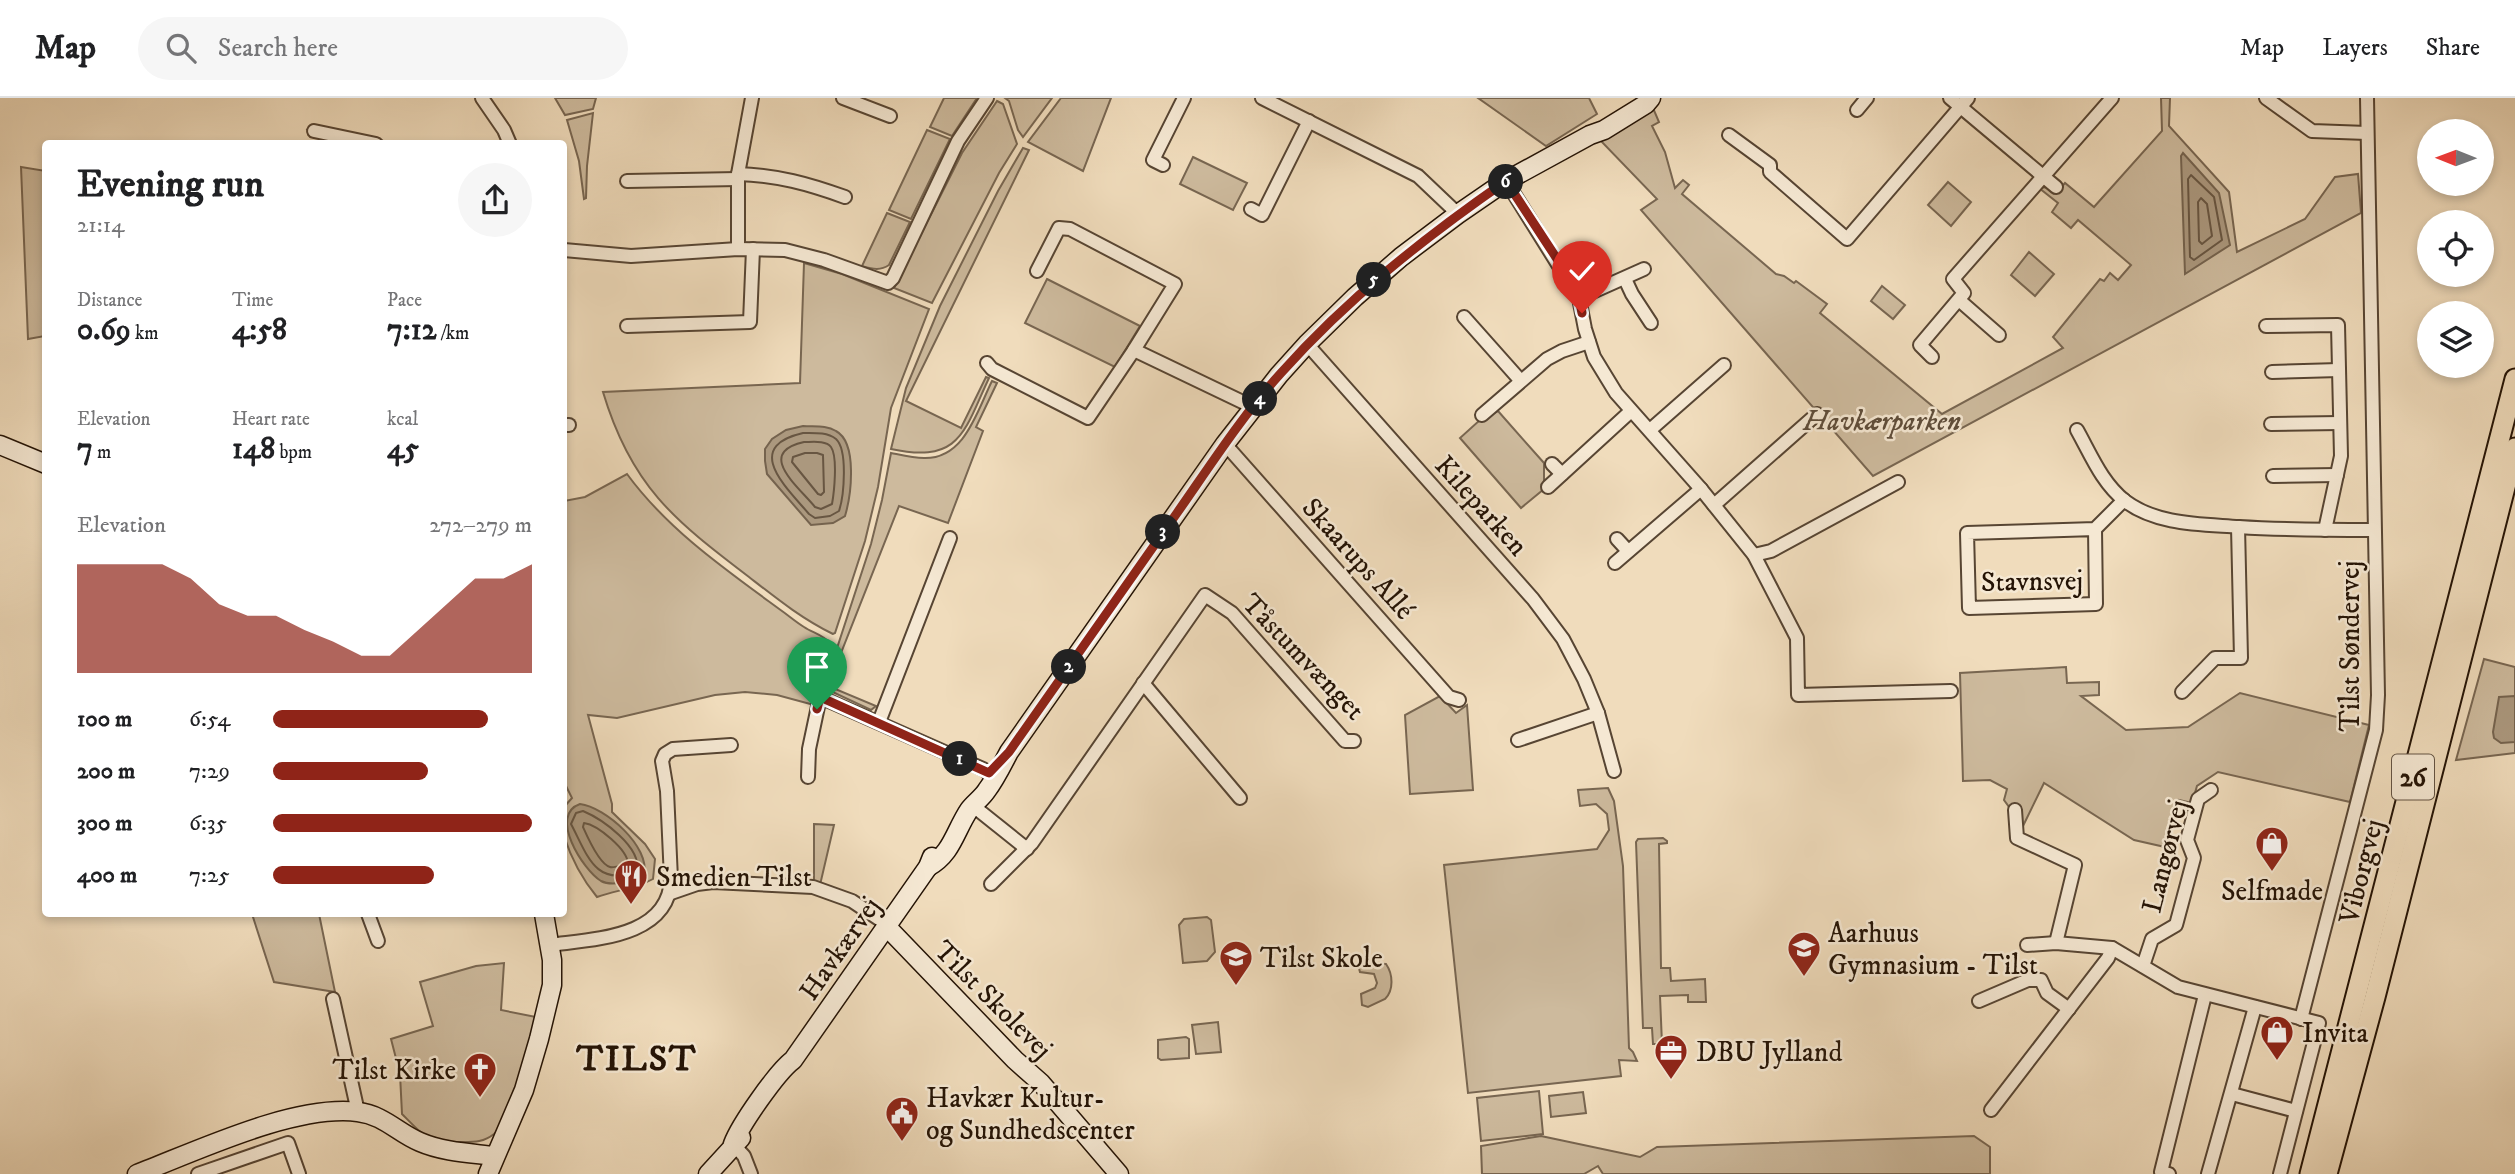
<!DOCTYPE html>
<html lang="en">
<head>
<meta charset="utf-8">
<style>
  :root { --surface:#fff; --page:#f6f6f6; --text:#202124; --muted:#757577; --line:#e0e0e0; --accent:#8f2418 }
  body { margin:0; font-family:"IM FELL DW Pica",serif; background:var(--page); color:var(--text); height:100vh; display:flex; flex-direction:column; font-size:26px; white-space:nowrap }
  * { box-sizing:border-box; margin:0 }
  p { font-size:23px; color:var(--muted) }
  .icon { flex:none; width:38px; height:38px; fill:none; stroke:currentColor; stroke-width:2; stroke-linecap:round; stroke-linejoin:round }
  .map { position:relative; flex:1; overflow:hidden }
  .drawer { position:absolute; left:42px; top:42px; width:525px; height:777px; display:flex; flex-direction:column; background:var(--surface); border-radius:7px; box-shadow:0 4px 10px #0003 }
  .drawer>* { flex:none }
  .needle { width:46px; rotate:271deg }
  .fabs { position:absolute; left:2417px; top:21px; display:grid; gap:14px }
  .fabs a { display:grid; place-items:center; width:77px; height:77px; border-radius:50%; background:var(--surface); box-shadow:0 4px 10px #0003; font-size:35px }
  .pin { position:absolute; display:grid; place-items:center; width:60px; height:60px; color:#fff; margin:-72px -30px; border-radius:50% 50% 50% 0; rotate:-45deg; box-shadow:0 0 7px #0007 }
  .pin .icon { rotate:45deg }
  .km { position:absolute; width:35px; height:35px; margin:-18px; border-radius:50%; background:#222; color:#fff; font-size:19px; line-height:35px; text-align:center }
  .round { display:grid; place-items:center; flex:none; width:74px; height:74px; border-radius:37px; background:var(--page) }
  .head { display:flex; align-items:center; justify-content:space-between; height:119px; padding:0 35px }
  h1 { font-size:38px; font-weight:700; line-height:52px }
  .metrics { display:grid; grid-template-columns:repeat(3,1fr); gap:10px; height:119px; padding:7px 35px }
  .metrics div { display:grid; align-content:center }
  .metrics b { font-size:30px; font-weight:700 }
  .metrics small { font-size:19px; font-weight:400 }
  .metrics p { font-size:19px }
  .chart { height:196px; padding:14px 35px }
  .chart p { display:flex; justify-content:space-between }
  .chart svg { width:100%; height:126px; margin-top:7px; fill:var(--accent); opacity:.7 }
  ul { padding:0 35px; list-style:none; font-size:23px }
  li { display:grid; grid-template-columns:112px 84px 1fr; align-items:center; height:52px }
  li i { height:18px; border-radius:9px; background:var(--accent) }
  header { display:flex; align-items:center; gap:42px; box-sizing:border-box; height:98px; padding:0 35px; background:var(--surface); border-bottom:2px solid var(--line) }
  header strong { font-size:33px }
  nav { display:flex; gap:38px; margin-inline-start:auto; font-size:24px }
  .search { width:490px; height:63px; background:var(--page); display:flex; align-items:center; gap:18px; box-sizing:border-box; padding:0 24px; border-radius:38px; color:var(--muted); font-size:26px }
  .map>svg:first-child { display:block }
  .green { fill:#cdba9d; stroke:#786651; stroke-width:2 }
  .water { fill:#ab987e; stroke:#75634e; stroke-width:2 }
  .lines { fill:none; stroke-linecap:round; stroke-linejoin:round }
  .shore { stroke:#685642; stroke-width:2 }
  .street-casing { stroke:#574533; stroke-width:16 }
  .secondary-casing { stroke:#241305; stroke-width:21 }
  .primary-casing { stroke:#241305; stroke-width:23 }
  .street { stroke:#f5e8d3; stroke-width:12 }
  .secondary { stroke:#f5e8d3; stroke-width:18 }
  .primary { stroke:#f0dcbc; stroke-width:19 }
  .route-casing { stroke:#fff; stroke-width:14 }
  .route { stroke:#8f2418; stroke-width:9 }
  .labels { text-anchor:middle; stroke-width:5; stroke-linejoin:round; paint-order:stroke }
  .shield { fill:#f5e8d3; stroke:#635343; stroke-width:2 }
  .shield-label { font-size:26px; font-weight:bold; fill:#241305 }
  .park-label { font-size:28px; font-style:italic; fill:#5f4d3a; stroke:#f5e8d3 }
  .street-label { font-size:28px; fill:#241305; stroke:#f5e8d3 }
  .poi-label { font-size:28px; fill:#241305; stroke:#f5e8d3; text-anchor:start }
  .district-label { font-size:35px; font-weight:bold; letter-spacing:2px; fill:#241305; stroke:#f5e8d3 }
</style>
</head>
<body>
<header>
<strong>Map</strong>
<div class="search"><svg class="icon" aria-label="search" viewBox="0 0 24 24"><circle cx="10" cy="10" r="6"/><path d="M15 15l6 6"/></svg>Search here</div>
<nav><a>Map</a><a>Layers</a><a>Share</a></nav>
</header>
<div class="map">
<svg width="2515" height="1076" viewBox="0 0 2515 1076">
  <rect width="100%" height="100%" fill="#f0dcbc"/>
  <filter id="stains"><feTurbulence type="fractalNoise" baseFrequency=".00286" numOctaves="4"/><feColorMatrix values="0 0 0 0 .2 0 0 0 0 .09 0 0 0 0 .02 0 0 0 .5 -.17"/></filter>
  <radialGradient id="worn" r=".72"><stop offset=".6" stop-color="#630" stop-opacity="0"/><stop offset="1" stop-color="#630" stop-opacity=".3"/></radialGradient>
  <g class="green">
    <polygon points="555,0 596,0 593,11 565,17"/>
    <polygon points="944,0 977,0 952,38 930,29"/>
    <polygon points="1005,0 1052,0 1023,39 1018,32 1009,3"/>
    <polygon points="1061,0 1111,0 1083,73 1028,44"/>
    <polygon points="1478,0 1589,0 1597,16 1546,48"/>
    <polygon points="2161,0 2170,0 2169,28 2229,94 2237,154 2305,121 2335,79 2358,76 2361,115 1873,378 1641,112 1657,101 1600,42 1653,10 1659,24 1652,28 1665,54 1675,90 1683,82 1689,87 1682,96 1776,176 1784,178 1794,185 1796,183 1827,206 1820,215 1942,316 2063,250 2053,239 2100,181 2104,183 2110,175 2118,182 2131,167 2078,122 2071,130 2052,114 2058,105 2039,90 2048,89 2056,95 2065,85 2094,109 2162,33"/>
    <polygon points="997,3 1003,6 1017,46 999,75 932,205 894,190 962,55"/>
    <polygon points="593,15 587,68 586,100 584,101 579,63 567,22"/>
    <polygon points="927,32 950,41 911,121 889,112"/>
    <path d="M1023,50L1029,52L906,303L961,330L986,279L989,280C964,333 961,366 891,351L906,290L940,208L998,93Z"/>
    <polygon points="1193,59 1247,85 1233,112 1180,86"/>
    <polygon points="21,69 46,73 45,238 28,241"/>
    <polygon points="1948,84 1971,104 1951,128 1928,107"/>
    <path d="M887,115L910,124L889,167C880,173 873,171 862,168Z"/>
    <polygon points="2029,154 2054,176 2035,198 2011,177"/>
    <path d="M804,165L842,176L929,211L891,310L878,389L865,443L835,535L833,536C802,521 776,500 749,479C674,422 631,388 603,294L800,285Z"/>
    <polygon points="1047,181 1140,228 1115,269 1025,225"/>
    <polygon points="1882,188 1905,207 1893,221 1871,203"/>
    <path d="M992,283L997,285L976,329L983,333L948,425L899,408L828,588L876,608L871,612L824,590L871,446L882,402L891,355C901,357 913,360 924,360C965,361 977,313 992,283Z"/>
    <polygon points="1498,313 1544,365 1544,391 1521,410 1460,340 1481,321"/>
    <path d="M627,376C668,432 726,472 782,513C789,518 796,524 804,529C813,535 824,537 831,546L818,587L814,607L777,597L745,594L715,597L617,620L588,617L612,706V714L645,746L655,761L653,781C635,791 616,792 597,799C583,782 571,760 564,738C562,729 564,718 564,709L572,700L564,684V403L585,399Z"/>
    <polygon points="2484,561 2515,569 2515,655 2456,662"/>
    <polygon points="2066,569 2067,585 2099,584 2099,597 2081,598 2126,632 2188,629 2240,595 2369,627 2350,704 2218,674 2197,688 2192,705 2179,702 2165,749 2134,742 2044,685 2023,728 2004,702 2007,691 1990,682 1963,683 1960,575"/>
    <polygon points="1440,598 1456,615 1467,607 1473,692 1410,696 1405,617"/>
    <polygon points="1608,690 1614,703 1623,768 1629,950 1633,954 1637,963 1619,962 1621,978 1468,995 1444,767 1597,751 1609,732 1607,716 1596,706 1580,708 1578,692"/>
    <polygon points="814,726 834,727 820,787 814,785"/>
    <polygon points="1663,740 1667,743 1667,745 1659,746 1661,870 1670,870 1671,883 1705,881 1706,904 1688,904 1688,897 1660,898 1662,946 1653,946 1652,930 1643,930 1636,744 1638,741"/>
    <polygon points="252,816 319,816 335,894 274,884"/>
    <polygon points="1207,819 1211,822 1215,854 1207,863 1183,865 1179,827 1184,821"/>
    <path d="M504,865L501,912L536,919C529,944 513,1022 494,1036C484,1044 475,1044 463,1044C428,1045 426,1040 402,1016L400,976L391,941L433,928L420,884L476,868Z"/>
    <path d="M1365,865L1386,866C1393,876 1394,892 1385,901L1368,909L1362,907L1361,896L1375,890L1377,885L1374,876L1360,874L1358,867Z"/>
    <polygon points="1218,924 1221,954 1196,956 1192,927"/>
    <polygon points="1186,939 1189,941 1189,960 1161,962 1158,960 1158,942"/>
    <polygon points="1539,993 1543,1036 1481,1043 1477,1000"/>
    <polygon points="1583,994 1586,1015 1551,1019 1549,998"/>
    <polygon points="1541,1038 1640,1059 1657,1049 1974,1038 1990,1049 1990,1076 1603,1076 1598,1068 1584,1076 1482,1076 1481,1048"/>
  </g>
  <g class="water">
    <polygon points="2183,55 2219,95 2230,147 2185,176 2181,58"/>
    <path d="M803,328C814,329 826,327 836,333C858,345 851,398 845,418L833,425L811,427L767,376L765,363V351L772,341L786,332Z"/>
    <polygon points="2515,598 2515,644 2501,645 2494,640 2493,634 2499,599"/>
    <path d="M580,706C605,709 651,749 644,777C634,783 612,789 601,783C583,772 548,717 580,706Z"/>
  </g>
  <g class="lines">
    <g class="shore">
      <polygon points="2191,77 2214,99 2222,142 2194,162 2190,159 2188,81"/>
      <polygon points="2201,100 2207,106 2212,138 2202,146 2199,143 2198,104"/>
      <path d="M803,335C814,335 827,334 836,341C848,352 844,398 839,413L830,418L815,420L809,416C786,389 742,349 803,335Z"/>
      <path d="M804,344C812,344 826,342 831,349C838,359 834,395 832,406L821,411L815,409C798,388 755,355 804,344Z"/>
      <polygon points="805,355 817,355 823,357 824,394 821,397 818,396 792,364 793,359"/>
      <path d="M583,713C602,721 642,749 637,773C595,790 587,756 571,726L576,715Z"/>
      <path d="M584,725C598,727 628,752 628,766C623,767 614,770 610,769C599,766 587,738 583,729Z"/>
    </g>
    <defs>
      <g id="street">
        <polyline points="482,0 504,32 510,46"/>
        <polyline points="843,0 890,18"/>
        <polyline points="1262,0 1418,78 1458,116"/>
        <polyline points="1950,0 2056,89"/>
        <polyline points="2266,0 2312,33 2367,35"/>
        <polyline points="1857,12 1867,0"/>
        <polyline points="314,33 376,46"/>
        <polyline points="1729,37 1770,67 1770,74 1847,141 1968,0"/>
        <polyline points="1163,67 1153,62 1184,0"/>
        <path d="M738,76C777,77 809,86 845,99"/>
        <polyline points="627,83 738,81"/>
        <polyline points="1506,83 1579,200 1585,231 1594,259 1616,295 1701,391 1754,457 1797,540 1798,597 1951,593"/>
        <polyline points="1251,111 1262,117 1309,23"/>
        <polyline points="738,151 738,76 752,0"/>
        <polyline points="564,152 631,158 738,151 785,152 824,162 888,185 893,180 958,43 987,0"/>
        <polyline points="1625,181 1632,196 1651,225"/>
        <polyline points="1579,200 1644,171"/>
        <polyline points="1959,202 1999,237"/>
        <polyline points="1464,219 1520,282"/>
        <polyline points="627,228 750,224 753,151"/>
        <polyline points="2266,228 2338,227 2341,358 2325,432"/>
        <polyline points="1307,246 1533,501 1563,541 1584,581 1598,615 1614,673"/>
        <polyline points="1134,252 1253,309"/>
        <polyline points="1932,259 1920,247 1964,195 1953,181 2112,0"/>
        <polyline points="987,265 992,271 1088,320 1134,252 1175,186 1070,131 1059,130 1037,173"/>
        <polyline points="2272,274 2339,272"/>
        <polyline points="1482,317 1547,261 1562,253 1589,244"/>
        <polyline points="2271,326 2340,325"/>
        <polyline points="564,327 569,327"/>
        <polyline points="1650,332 1724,267"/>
        <path d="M2077,332C2091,357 2102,385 2125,403C2157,427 2200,426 2239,429C2284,432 2328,432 2374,432"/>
        <polyline points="1225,346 1449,599 1459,602"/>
        <polyline points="1552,366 1562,376"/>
        <polyline points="2273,378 2337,377"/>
        <polyline points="1548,389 1631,313"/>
        <polyline points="1714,407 1817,316"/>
        <polyline points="2095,431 1967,435 1969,510 2096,506 2095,431 2124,402"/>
        <polyline points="1617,441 1628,453"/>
        <polyline points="1754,457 1771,453 1898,384"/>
        <polyline points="1615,465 1701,391"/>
        <polyline points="1143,585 1240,700"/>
        <polyline points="2182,594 2215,560 2241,560 2238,429"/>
        <polyline points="879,624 950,440"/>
        <polyline points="1518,642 1598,615"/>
        <polyline points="808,679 809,651 820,599 983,671 996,680"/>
        <polyline points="972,707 1027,751"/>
        <polyline points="2015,712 2017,740 2075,767 2056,845"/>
        <polyline points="991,786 1032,745 1205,497 1232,515 1345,643 1354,643"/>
        <polyline points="671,795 697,786 713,784 813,789 852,803 879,821"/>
        <polyline points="368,816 378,843"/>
        <path d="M550,847C593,841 669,840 671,781L667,693L662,663L665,656L673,651L731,647"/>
        <polyline points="2027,847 2056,845 2112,850 2178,889 2319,925 2280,1076"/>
        <polyline points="2143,868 2152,841 2176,827 2194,760 2187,742 2198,701 2211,692"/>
        <polyline points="333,901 358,1014"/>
        <polyline points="1979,903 2028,882 2041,882 2047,895 2069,911"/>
        <polyline points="2301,921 2376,632 2378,597 2367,0"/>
        <polyline points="2232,996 2296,1013"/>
        <polyline points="1991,1012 2108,860 2112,850"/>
        <polyline points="733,1046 744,1058 751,1076"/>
        <polyline points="198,1076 288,1045 299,1076"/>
        <polyline points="2169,1076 2161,1074 2205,897"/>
        <polyline points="2208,1076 2255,909"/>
      </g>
      <g id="secondary">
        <polyline points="0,347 46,366"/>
        <path d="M928,769C952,756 955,733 969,712C974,705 982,700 987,692C996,680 1002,667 1009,654L1225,346L1279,277L1307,246L1355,199L1401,159L1458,116L1506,83L1590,37L1604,32L1646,6L1651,0"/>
        <polyline points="886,828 1015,962 1041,985 1119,1076"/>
        <path d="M733,1046C740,1027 777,974 793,962L928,769L932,759"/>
        <path d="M137,1076C197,1053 295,1006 358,1014C384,1017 398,1035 420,1044C443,1054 470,1055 494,1058"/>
        <polyline points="488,1076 524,992 539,941 552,887 552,862 544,816"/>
        <polyline points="708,1076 741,1040"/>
      </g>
      <g id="primary">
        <polyline points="2310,1076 2515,281"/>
        <polyline points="2327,1076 2375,899 2515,350"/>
      </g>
    </defs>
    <use href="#street" class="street-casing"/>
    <use href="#secondary" class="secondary-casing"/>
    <use href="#primary" class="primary-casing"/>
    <use href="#street" class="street"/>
    <use href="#secondary" class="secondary"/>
    <use href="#primary" class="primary"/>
  </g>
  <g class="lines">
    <defs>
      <path id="route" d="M817,611L820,599L989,675L1009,654C1065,575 1121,495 1177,415C1210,368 1242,318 1281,275C1348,200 1424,140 1506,83L1561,167L1579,200L1582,215"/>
    </defs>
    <use href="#route" class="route-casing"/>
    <use href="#route" class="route"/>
  </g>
  <defs>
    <symbol id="shop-pin" viewBox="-11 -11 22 30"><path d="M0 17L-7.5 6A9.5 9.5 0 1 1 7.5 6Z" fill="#8f2418" stroke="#f5e8d3"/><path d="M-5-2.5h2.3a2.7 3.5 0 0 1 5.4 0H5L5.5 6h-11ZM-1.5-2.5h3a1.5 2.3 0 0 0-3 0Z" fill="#fff"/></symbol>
    <symbol id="restaurant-pin" viewBox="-11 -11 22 30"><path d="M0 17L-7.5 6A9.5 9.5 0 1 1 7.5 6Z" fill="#8f2418" stroke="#f5e8d3"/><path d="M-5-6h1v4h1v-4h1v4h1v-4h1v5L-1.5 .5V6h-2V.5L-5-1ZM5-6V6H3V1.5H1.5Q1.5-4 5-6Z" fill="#fff"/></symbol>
    <symbol id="school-pin" viewBox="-11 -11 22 30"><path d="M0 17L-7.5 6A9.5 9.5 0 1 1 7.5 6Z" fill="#8f2418" stroke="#f5e8d3"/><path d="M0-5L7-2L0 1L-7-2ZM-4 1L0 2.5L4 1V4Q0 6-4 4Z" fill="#fff"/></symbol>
    <symbol id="office-pin" viewBox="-11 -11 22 30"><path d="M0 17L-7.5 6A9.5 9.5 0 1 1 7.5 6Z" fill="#8f2418" stroke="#f5e8d3"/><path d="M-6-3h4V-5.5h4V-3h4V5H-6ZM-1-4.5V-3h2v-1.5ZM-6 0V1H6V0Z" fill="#fff"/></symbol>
    <symbol id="church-pin" viewBox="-11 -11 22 30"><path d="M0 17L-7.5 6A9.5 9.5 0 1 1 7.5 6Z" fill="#8f2418" stroke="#f5e8d3"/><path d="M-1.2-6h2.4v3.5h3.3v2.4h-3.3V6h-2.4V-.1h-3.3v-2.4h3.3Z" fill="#fff"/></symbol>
    <symbol id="civic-pin" viewBox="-11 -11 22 30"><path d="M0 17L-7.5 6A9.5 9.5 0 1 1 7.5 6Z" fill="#8f2418" stroke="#f5e8d3"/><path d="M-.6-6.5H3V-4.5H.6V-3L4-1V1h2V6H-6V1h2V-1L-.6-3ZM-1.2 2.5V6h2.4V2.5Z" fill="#fff"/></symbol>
  </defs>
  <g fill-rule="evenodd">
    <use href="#shop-pin" x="2253" y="726" width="38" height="52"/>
    <use href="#restaurant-pin" x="612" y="759" width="38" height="52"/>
    <use href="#school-pin" x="1785" y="831" width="38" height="52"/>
    <use href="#school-pin" x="1217" y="840" width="38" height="52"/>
    <use href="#shop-pin" x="2258" y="915" width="38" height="52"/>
    <use href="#office-pin" x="1652" y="934" width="38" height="52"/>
    <use href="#church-pin" x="461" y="952" width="38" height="52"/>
    <use href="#civic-pin" x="883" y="996" width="38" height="52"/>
  </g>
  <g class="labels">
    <rect class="shield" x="2392" y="656.5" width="42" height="45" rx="5"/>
    <g class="shield-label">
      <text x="2413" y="688">26</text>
    </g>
    <g class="park-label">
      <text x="1882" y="332">Havkærparken</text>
    </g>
    <g class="street-label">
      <text transform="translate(1482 407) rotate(48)" y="10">Kileparken</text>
      <text transform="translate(1359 460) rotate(48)" y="10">Skaarups Allé</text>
      <text transform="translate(2032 482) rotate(-1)" y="10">Stavnsvej</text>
      <text transform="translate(2349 548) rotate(-90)" y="10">Tilst Søndervej</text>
      <text transform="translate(1304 558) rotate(46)" y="10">Tåstumvænget</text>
      <text transform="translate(2164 758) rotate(-76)" y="10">Langørvej</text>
      <text transform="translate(2360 773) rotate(-76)" y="10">Viborgvej</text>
      <text transform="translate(839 850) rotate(-55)" y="10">Havkærvej</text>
      <text transform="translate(994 901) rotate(45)" y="10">Tilst Skolevej</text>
    </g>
    <g class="poi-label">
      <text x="656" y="788">Smedien Tilst</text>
      <text x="2272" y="802" text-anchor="middle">Selfmade</text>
      <text x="1828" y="844">Aarhuus<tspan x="1828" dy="32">Gymnasium - Tilst</tspan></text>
      <text x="1260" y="869">Tilst Skole</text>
      <text x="2302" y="944">Invita</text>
      <text x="1696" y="963">DBU Jylland</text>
      <text x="456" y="981" text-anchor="end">Tilst Kirke</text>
      <text x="926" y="1009">Havkær Kultur-<tspan x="926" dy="32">og Sundhedscenter</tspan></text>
    </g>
    <g class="district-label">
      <text x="637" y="972">TILST</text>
    </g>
  </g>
  <rect width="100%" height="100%" filter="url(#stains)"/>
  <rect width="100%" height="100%" fill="url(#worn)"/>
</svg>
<div class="fabs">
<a><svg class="needle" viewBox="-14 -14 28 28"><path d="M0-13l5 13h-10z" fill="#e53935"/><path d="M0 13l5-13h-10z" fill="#757577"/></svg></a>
<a><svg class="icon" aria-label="locate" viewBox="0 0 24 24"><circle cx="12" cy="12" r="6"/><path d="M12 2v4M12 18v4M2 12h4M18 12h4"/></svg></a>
<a><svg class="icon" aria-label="layers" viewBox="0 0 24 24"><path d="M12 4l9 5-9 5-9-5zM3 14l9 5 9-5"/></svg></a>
</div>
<div class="pin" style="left:817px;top:611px;background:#1e9e55"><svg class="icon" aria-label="arrive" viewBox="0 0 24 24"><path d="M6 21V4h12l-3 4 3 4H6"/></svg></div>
<div class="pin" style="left:1582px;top:215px;background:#d93025"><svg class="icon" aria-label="check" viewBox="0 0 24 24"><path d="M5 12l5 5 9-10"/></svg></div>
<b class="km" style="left:960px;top:661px">1</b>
<b class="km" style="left:1069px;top:569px">2</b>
<b class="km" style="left:1163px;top:434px">3</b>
<b class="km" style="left:1260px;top:301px">4</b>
<b class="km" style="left:1374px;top:182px">5</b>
<b class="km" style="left:1506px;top:84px">6</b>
<section class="drawer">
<div class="head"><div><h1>Evening run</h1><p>21:14</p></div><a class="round"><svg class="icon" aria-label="share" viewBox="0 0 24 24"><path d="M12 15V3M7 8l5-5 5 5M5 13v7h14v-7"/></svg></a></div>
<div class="metrics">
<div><p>Distance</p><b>0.69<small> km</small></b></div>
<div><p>Time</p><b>4:58</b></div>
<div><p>Pace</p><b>7:12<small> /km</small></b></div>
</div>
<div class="metrics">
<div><p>Elevation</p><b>7<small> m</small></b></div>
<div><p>Heart rate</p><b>148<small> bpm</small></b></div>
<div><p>kcal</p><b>45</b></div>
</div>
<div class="chart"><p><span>Elevation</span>272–279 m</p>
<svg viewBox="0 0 160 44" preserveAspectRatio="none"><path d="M0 44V6L10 6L20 6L30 6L40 11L50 20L60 24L70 24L80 29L90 33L100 38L110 38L120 29L130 20L140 11L150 11L160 6V44z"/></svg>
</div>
<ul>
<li><b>100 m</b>6:54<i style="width:83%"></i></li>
<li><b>200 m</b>7:29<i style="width:60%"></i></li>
<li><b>300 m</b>6:35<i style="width:100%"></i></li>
<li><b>400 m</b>7:25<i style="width:62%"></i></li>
</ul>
</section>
</div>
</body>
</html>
